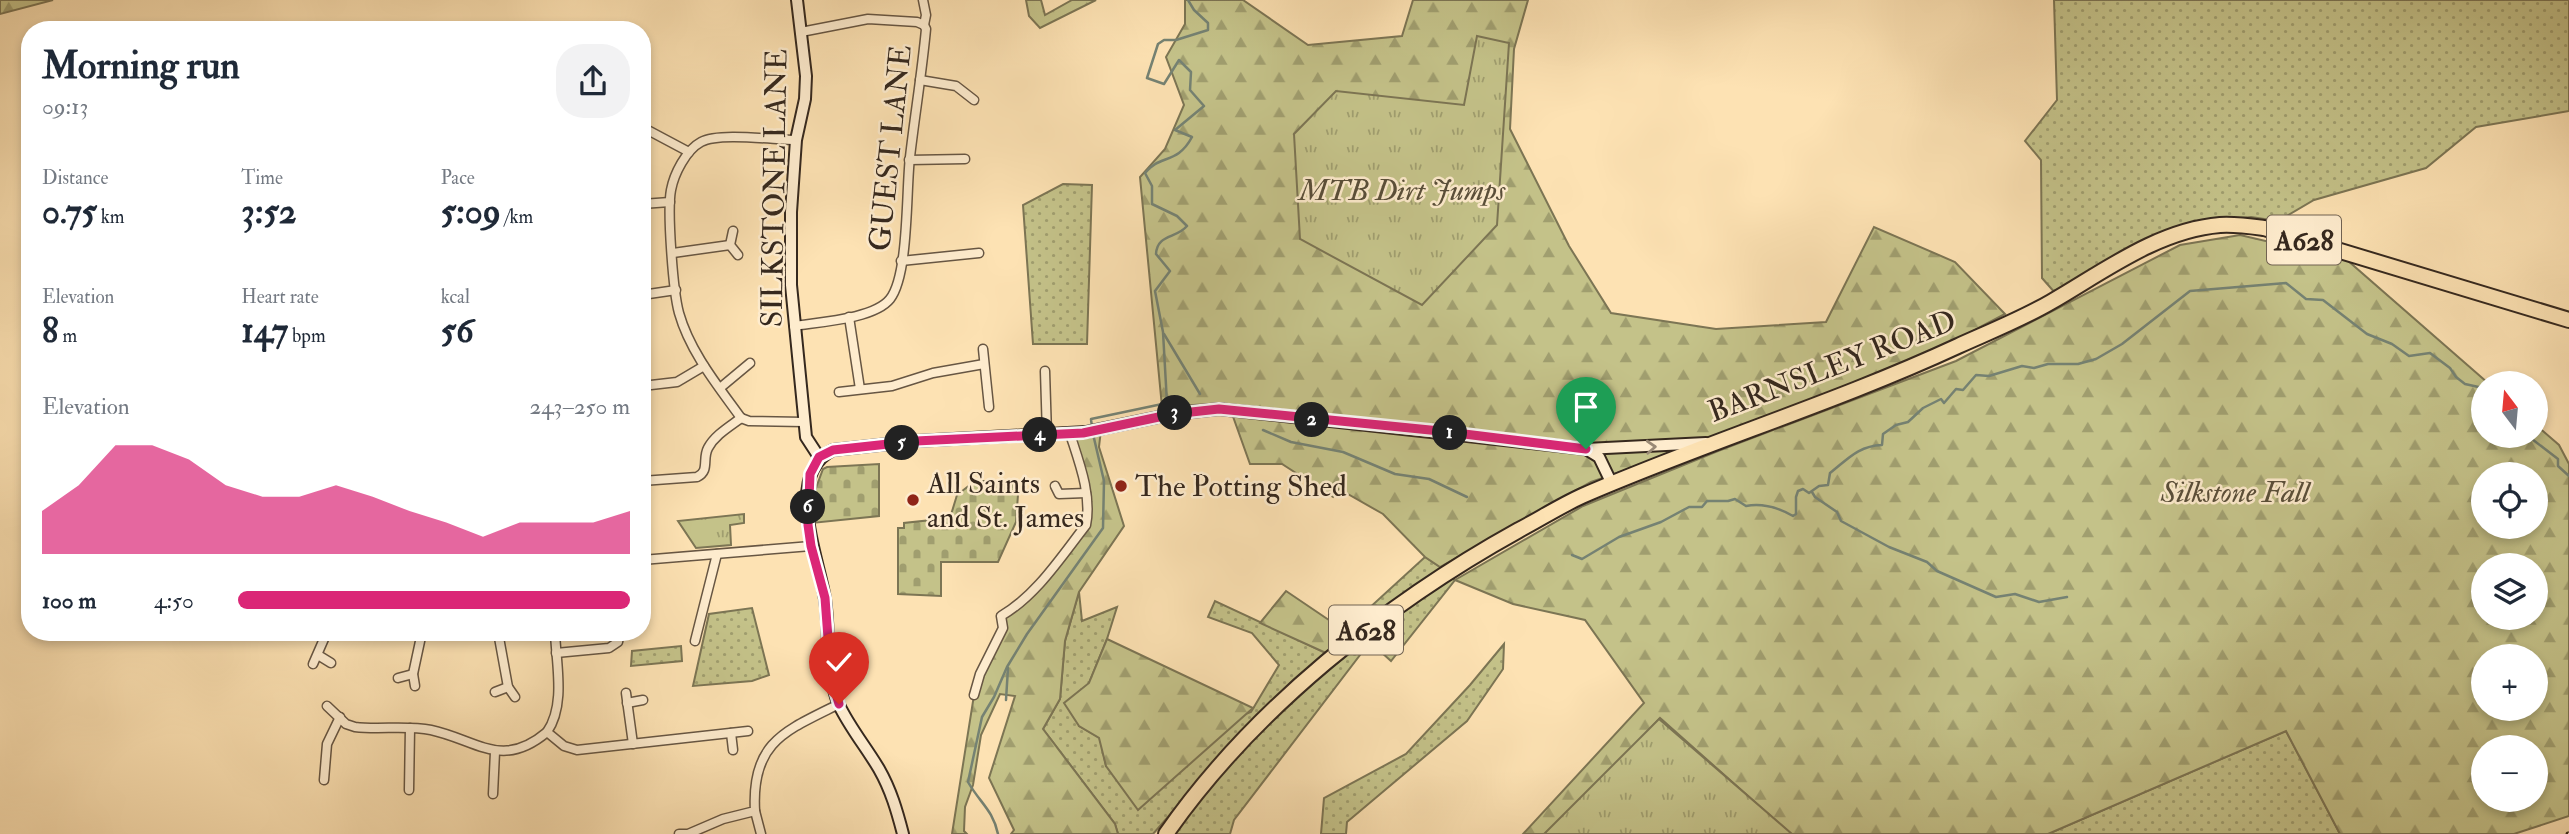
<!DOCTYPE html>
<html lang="en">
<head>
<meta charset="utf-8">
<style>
  :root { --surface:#fff; --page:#f2f2f3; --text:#1f2937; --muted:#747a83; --accent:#db2777 }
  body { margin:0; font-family:"IM FELL Double Pica",serif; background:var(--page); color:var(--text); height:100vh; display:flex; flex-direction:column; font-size:26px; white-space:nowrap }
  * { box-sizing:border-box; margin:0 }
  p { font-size:23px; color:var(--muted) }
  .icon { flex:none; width:38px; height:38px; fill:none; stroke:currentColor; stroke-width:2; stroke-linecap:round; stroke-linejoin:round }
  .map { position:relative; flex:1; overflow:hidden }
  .drawer { position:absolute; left:21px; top:21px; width:630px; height:620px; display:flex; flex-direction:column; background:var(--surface); border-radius:28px; box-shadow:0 4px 10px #0003 }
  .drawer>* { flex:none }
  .needle { width:46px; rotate:344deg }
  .buttons { position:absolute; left:2471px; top:371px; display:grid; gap:14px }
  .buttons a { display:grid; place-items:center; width:77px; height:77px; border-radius:50%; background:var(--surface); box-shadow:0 4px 10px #0003; font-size:35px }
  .pin { position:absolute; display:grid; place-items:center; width:60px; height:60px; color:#fff; margin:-72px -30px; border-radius:50% 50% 50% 0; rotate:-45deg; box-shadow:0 0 7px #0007 }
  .pin .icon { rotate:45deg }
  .km { position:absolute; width:35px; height:35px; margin:-18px; border-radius:50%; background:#222; color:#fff; font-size:19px; line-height:35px; text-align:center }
  .round { display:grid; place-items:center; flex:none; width:74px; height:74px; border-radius:28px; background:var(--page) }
  .headline { display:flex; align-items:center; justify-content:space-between; height:119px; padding:0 21px }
  h1 { font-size:38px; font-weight:700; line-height:52px }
  .stats { display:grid; grid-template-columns:repeat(3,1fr); gap:10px; height:119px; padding:7px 21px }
  .stats div { display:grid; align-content:center }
  .stats b { font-size:35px; font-weight:700 }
  .stats small { font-size:19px; font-weight:400 }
  .stats p { font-size:19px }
  .chart { height:196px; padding:14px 21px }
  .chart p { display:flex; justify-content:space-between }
  .chart svg { width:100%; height:126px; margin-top:7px; fill:var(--accent); opacity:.7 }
  ul { padding:0 21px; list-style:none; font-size:23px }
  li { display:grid; grid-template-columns:112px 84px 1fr; align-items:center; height:52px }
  li i { height:18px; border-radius:9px; background:var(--accent) }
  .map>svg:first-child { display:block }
  .grass { fill:url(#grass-dots); stroke:#7c7554; stroke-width:2 }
  .forest { fill:url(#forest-firs); stroke:#7c7554; stroke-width:2; fill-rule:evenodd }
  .cemetery { fill:url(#cemetery-stones); stroke:#7c7554; stroke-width:2 }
  .park { fill:url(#park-tufts); stroke:#7c7554; stroke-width:2 }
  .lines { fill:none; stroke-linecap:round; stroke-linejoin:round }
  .stream { stroke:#758273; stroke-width:2.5 }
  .street-casing { stroke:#675643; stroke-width:11 }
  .secondary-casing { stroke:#35281e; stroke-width:14 }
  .highway-casing { stroke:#35281e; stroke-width:18 }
  .street { stroke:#feecce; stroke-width:8 }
  .secondary { stroke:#feecce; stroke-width:10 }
  .highway { stroke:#fde2b3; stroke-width:14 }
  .rail-casing { stroke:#35281e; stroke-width:5 }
  .rail { stroke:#feecce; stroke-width:2.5; stroke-dasharray:8; stroke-linecap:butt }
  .oneway { stroke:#9a8a76 }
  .route-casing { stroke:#fff; stroke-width:14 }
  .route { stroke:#db2777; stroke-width:9 }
  .poi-dot { fill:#8f2418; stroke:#feecce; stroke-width:2.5 }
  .labels { text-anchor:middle; stroke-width:5; stroke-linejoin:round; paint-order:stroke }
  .shield { fill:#feecce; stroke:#716353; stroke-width:2 }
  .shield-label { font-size:28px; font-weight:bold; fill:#35281e }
  .street-label { font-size:30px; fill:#35281e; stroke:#feecce }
  .park-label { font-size:30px; font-style:italic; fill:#594e39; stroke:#feecce }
  .poi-label { font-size:30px; fill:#35281e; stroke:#feecce; text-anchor:start }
</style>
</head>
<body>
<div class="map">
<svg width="2569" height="834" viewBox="0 0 2569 834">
  <defs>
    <pattern id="grass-dots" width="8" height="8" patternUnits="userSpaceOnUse" patternTransform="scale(1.75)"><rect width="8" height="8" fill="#c4c289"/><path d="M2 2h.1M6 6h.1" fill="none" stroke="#a09e6f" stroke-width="1.8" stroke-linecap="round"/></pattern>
    <pattern id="forest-firs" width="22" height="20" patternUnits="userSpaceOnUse" patternTransform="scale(1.75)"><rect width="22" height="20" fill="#c4c289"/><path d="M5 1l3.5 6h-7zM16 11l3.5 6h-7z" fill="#a09e6f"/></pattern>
    <pattern id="cemetery-stones" width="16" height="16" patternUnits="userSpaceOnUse" patternTransform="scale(1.75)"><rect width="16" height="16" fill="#c4c289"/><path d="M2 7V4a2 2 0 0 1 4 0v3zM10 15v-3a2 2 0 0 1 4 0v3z" fill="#a09e6f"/></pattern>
    <pattern id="park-tufts" width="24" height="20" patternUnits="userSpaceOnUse" patternTransform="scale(1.75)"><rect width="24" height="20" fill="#c4c289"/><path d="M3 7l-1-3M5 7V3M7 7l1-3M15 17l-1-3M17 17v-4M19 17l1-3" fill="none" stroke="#a09e6f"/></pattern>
  </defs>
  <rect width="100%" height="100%" fill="#fde2b3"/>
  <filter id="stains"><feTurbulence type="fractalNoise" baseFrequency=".00286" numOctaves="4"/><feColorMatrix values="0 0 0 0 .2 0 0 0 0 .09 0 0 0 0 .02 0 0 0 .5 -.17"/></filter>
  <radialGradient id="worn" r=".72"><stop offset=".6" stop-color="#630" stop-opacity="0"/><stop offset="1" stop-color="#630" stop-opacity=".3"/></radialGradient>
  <g class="grass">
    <polygon points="2054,0 2569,0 2569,111 2476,127 2426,168 2314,200 2278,221 2251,217 2218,220 2056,294 2042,278 2041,160 2025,141 2057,100"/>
    <polygon points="1063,184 1092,185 1087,344 1033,344 1023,205"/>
    <polygon points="1425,557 1448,572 1455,580 1391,661 1370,642 1234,820 1230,834 1171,834 1224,769 1270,720 1345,650 1355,621"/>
    <polygon points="1079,592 1082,621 1117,607 1107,639 1089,683 1079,726 1100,738 1106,766 1251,712 1279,665 1252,633 1208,617 1215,601 1326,653 1239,736 1153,834 1118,834 1115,824 1043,729 1060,699 1065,641"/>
    <polygon points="752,608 769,675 752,681 693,686 709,614"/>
    <polygon points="1504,644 1503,669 1467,721 1347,822 1346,834 1321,834 1324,798 1406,754 1470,685"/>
    <polygon points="681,646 682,661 631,666 632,651"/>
    <polygon points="2286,731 2340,834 2048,834"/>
  </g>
  <g class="forest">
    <polygon points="0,0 53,0 0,14"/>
    <polygon points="1026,0 1041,0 1045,15 1072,0 1096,0 1040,28 1029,16"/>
    <polygon points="1185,0 1243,0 1308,45 1402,36 1413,0 1528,0 1514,49 1510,129 1569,246 1611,313 1716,329 1826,322 1874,227 1955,262 2005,314 1950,343 1848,385 1664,457 1591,482 1440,567 1425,557 1383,514 1339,489 1333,497 1282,464 1250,464 1231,411 1224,403 1162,407 1140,177 1165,149 1184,105 1166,57 1185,24"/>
    <path d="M2240,235L2347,260L2488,383H2483V436H2536V425L2559,445L2569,464V816L2514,834H2340L2286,731L2048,834H1791L1660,718L1551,834H1523L1644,703L1585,620L1513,604L1455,580L1583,506L1718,451L1956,361L2180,245ZM2483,474H2536V527H2483ZM2483,565H2536V618H2483ZM2483,656H2536V709H2483ZM2483,747H2536V800H2483Z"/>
    <polygon points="1101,430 1099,447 1124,526 1079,592 1065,641 1060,699 1043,729 1115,824 1118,834 1011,834 1014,830 989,778 1015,696 1000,694 981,735 973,785 965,807 964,831 967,834 952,834 974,695 1003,628 1001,616 1015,608 1086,525 1088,515 1070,434"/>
    <polygon points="1286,591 1351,635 1326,653 1260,623"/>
    <polygon points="1107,639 1253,708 1138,810 1106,766 1099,738 1079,726 1064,703 1089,683"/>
  </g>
  <g class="cemetery">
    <polygon points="879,464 879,516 812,523 813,496 823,469 827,467"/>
    <polygon points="975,481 1019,481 1016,522 998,562 941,562 941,596 898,594 898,528 904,528 904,523 950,518 957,495"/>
  </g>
  <g class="park">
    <polygon points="1477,36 1509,43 1497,225 1422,305 1300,239 1294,134 1336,91 1464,105"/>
    <polygon points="744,514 744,523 730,525 731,545 696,548 678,521"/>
    <polygon points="1659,719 1792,834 1544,834"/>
  </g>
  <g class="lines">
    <g class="stream">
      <polyline points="1164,334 1200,394"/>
      <path d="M1092,428L1091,419L1167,403L1163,332L1155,291L1170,271L1156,254C1157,234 1176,239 1187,226L1177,216L1152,204V186L1145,173C1160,154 1177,165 1192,137L1175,130L1204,106L1190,90L1191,72L1179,60L1164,84L1147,78L1158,44L1164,40H1176L1208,30V23L1194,10L1188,0"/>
      <polyline points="1263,430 1291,442 1343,452 1395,474 1429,479 1467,497"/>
      <polyline points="2528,436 2558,459 2558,466 2569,476"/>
      <polyline points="1812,492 1815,497 1837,512 1841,521 1889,547 1927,562 1937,571 1996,597 2015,594 2039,602 2067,597"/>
      <path d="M1572,555L1582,559L1619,537L1661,522L1689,507H1702L1707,501H1728L1735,499L1746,506C1762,503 1779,508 1793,516L1796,514V497L1798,491L1803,489L1809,493L1819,486L1828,485L1830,473C1848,459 1858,446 1882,445L1883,434L1896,425L1908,422L1923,408L1941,399L1944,403L1956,389L1963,390L1976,375L1989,376L2022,366L2034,368L2048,364H2078L2096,359L2122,344L2190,291L2286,283L2306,299L2323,300L2367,334L2392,344L2409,356L2430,353L2450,368L2456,377L2465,384L2483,388"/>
      <polyline points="1006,700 1008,668"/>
      <path d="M998,834C993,810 980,803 968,782L982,717L994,697L1007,667L1027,634L1103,528L1104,481L1093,434"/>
    </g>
    <defs>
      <g id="street">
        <polyline points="923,0 926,15 924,25"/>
        <polyline points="920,80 956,86 974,100"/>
        <polyline points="642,127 689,152"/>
        <polyline points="909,160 965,159"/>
        <polyline points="642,204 670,202"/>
        <polyline points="733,231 730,245 738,255"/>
        <polyline points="673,253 730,245"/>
        <polyline points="901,261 979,253"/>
        <polyline points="642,295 676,290"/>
        <polyline points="849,317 860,389"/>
        <path d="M794,326C819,322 874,319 890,299C909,275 906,190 910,157C915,114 922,72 926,29L924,25L917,22L868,19L801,32"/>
        <polyline points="983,349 989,407"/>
        <polyline points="1045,371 1047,435"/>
        <polyline points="651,385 677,382 704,366"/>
        <polyline points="720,388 750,363"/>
        <polyline points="839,392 892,386 933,373 984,364"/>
        <path d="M741,418C718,386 690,352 679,313C673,291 667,211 671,190C674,174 686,150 701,142C719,132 775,140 796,140"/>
        <polyline points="741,418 749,421 804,422"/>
        <path d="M642,481L697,477C710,471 702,459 708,448C715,435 729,427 741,418"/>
        <polyline points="1055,486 1059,494 1086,493"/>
        <polyline points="642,560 811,546"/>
        <polyline points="498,632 508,687 515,697"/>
        <path d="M555,632C556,663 566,705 547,732L564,746L577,750L748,731"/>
        <polyline points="695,641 717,554"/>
        <polyline points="556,653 609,648 618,642 620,632"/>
        <polyline points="318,655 331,663"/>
        <polyline points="313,664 327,632"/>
        <polyline points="398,678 413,674"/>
        <polyline points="415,686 413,674 422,632"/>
        <polyline points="495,692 508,687"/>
        <polyline points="626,693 633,744"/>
        <path d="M974,695L980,674L1003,628L1001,616C1036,596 1061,557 1086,525C1092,495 1079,462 1070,434"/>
        <polyline points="627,703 643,700"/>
        <path d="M327,706L346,724L355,727C380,730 406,725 431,730C477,740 502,770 547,732"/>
        <polyline points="731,733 733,750"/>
        <polyline points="324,780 327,744 340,717"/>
        <polyline points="409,790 410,728"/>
        <polyline points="493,794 495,752"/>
        <polyline points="755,811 761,834"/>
        <path d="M679,834H688L723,819L755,811C751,742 785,731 839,704"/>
      </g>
      <g id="secondary">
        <polyline points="797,0 806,76 805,99 796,140 791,212 791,285 806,437 819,457"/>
        <polyline points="1586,449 1599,457 1612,484"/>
        <path d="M903,834C897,811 891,790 879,769C866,747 850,728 839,705C825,671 830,634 825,599C819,559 783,474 833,450L916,441L1086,432L1173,414L1219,409L1586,449L1706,443"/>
      </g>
      <path id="highway" d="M1166,834C1253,709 1387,603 1519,530C1540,519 1560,506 1582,496C1706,442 1835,403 1958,346C1989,332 2022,319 2051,302C2103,272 2158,230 2220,225C2235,224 2249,226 2264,228L2569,320"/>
    </defs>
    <use href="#street" class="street-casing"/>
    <use href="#secondary" class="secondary-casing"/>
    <use href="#highway" class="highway-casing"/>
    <use href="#street" class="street"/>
    <use href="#secondary" class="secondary"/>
    <use href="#highway" class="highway"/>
    <defs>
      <polyline id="rail" points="2568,834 2569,834"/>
    </defs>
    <use href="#rail" class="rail-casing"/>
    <use href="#rail" class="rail"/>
  </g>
  <defs><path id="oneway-chevron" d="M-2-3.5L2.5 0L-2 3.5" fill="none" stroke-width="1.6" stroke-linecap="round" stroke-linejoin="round" transform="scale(1.75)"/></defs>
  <use class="oneway" href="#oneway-chevron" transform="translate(1651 447) rotate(-3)"/>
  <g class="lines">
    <defs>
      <polyline id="route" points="839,704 831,678 825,598 811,546 808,525 810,474 819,457 833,450 916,441 1083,433 1173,414 1219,409 1440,431 1586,449"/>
    </defs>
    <use href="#route" class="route-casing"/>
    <use href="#route" class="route"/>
  </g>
  <g class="poi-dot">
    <circle cx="1121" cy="486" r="7"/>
    <circle cx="913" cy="500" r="7"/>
  </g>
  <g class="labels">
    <g class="shield">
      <rect x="2267" y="215.5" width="74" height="49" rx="5"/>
      <rect x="1329" y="605.5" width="74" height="49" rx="5"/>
    </g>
    <g class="shield-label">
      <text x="2304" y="250">A628</text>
      <text x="1366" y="640">A628</text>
    </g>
    <g class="street-label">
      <text transform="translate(890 148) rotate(-84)" y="10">GUEST LANE</text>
      <text transform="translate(774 188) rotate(-89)" y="10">SILKSTONE LANE</text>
      <text transform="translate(1832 366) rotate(-21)" y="10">BARNSLEY ROAD</text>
    </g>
    <g class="park-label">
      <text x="1402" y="200">MTB Dirt Jumps</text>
      <text x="2235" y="502">Silkstone Fall</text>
    </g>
    <g class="poi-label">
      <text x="927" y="493">All Saints<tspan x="927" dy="34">and St. James</tspan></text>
      <text x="1135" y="496">The Potting Shed</text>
    </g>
  </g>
  <rect width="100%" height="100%" filter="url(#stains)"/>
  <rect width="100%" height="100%" fill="url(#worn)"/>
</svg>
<div class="buttons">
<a><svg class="needle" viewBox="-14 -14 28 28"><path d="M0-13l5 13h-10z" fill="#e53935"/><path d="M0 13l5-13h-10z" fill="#747a83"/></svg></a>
<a><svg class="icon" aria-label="locate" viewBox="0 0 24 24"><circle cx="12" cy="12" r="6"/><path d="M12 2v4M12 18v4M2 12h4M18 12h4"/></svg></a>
<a><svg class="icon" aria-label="layers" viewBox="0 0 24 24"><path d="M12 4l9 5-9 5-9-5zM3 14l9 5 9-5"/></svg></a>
<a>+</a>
<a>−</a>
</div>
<div class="pin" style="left:1586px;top:449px;background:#1e9e55"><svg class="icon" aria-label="arrive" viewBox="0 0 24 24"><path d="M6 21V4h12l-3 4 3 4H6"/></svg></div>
<div class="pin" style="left:839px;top:704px;background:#d93025"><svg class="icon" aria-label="check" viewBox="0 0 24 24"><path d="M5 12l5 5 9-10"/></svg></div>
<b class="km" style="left:1450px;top:433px">1</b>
<b class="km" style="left:1312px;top:420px">2</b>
<b class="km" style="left:1175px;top:413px">3</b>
<b class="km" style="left:1040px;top:435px">4</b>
<b class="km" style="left:902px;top:443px">5</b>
<b class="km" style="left:808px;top:507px">6</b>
<section class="drawer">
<div class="headline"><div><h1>Morning run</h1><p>09:13</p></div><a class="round"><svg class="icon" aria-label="share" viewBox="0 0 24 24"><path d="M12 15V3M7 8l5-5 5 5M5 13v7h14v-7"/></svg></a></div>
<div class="stats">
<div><p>Distance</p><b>0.75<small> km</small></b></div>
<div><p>Time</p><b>3:52</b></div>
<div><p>Pace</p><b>5:09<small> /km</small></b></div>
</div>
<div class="stats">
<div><p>Elevation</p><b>8<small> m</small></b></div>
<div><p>Heart rate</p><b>147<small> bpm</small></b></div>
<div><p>kcal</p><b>56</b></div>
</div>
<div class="chart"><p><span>Elevation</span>243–250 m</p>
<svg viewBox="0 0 160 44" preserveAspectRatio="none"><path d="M0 44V29L10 20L20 6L30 6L40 11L50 20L60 24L70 24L80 20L90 24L100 29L110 33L120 38L130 33L140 33L150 33L160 29V44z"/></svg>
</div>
<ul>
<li><b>100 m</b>4:50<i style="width:100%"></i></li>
</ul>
</section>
</div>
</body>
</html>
